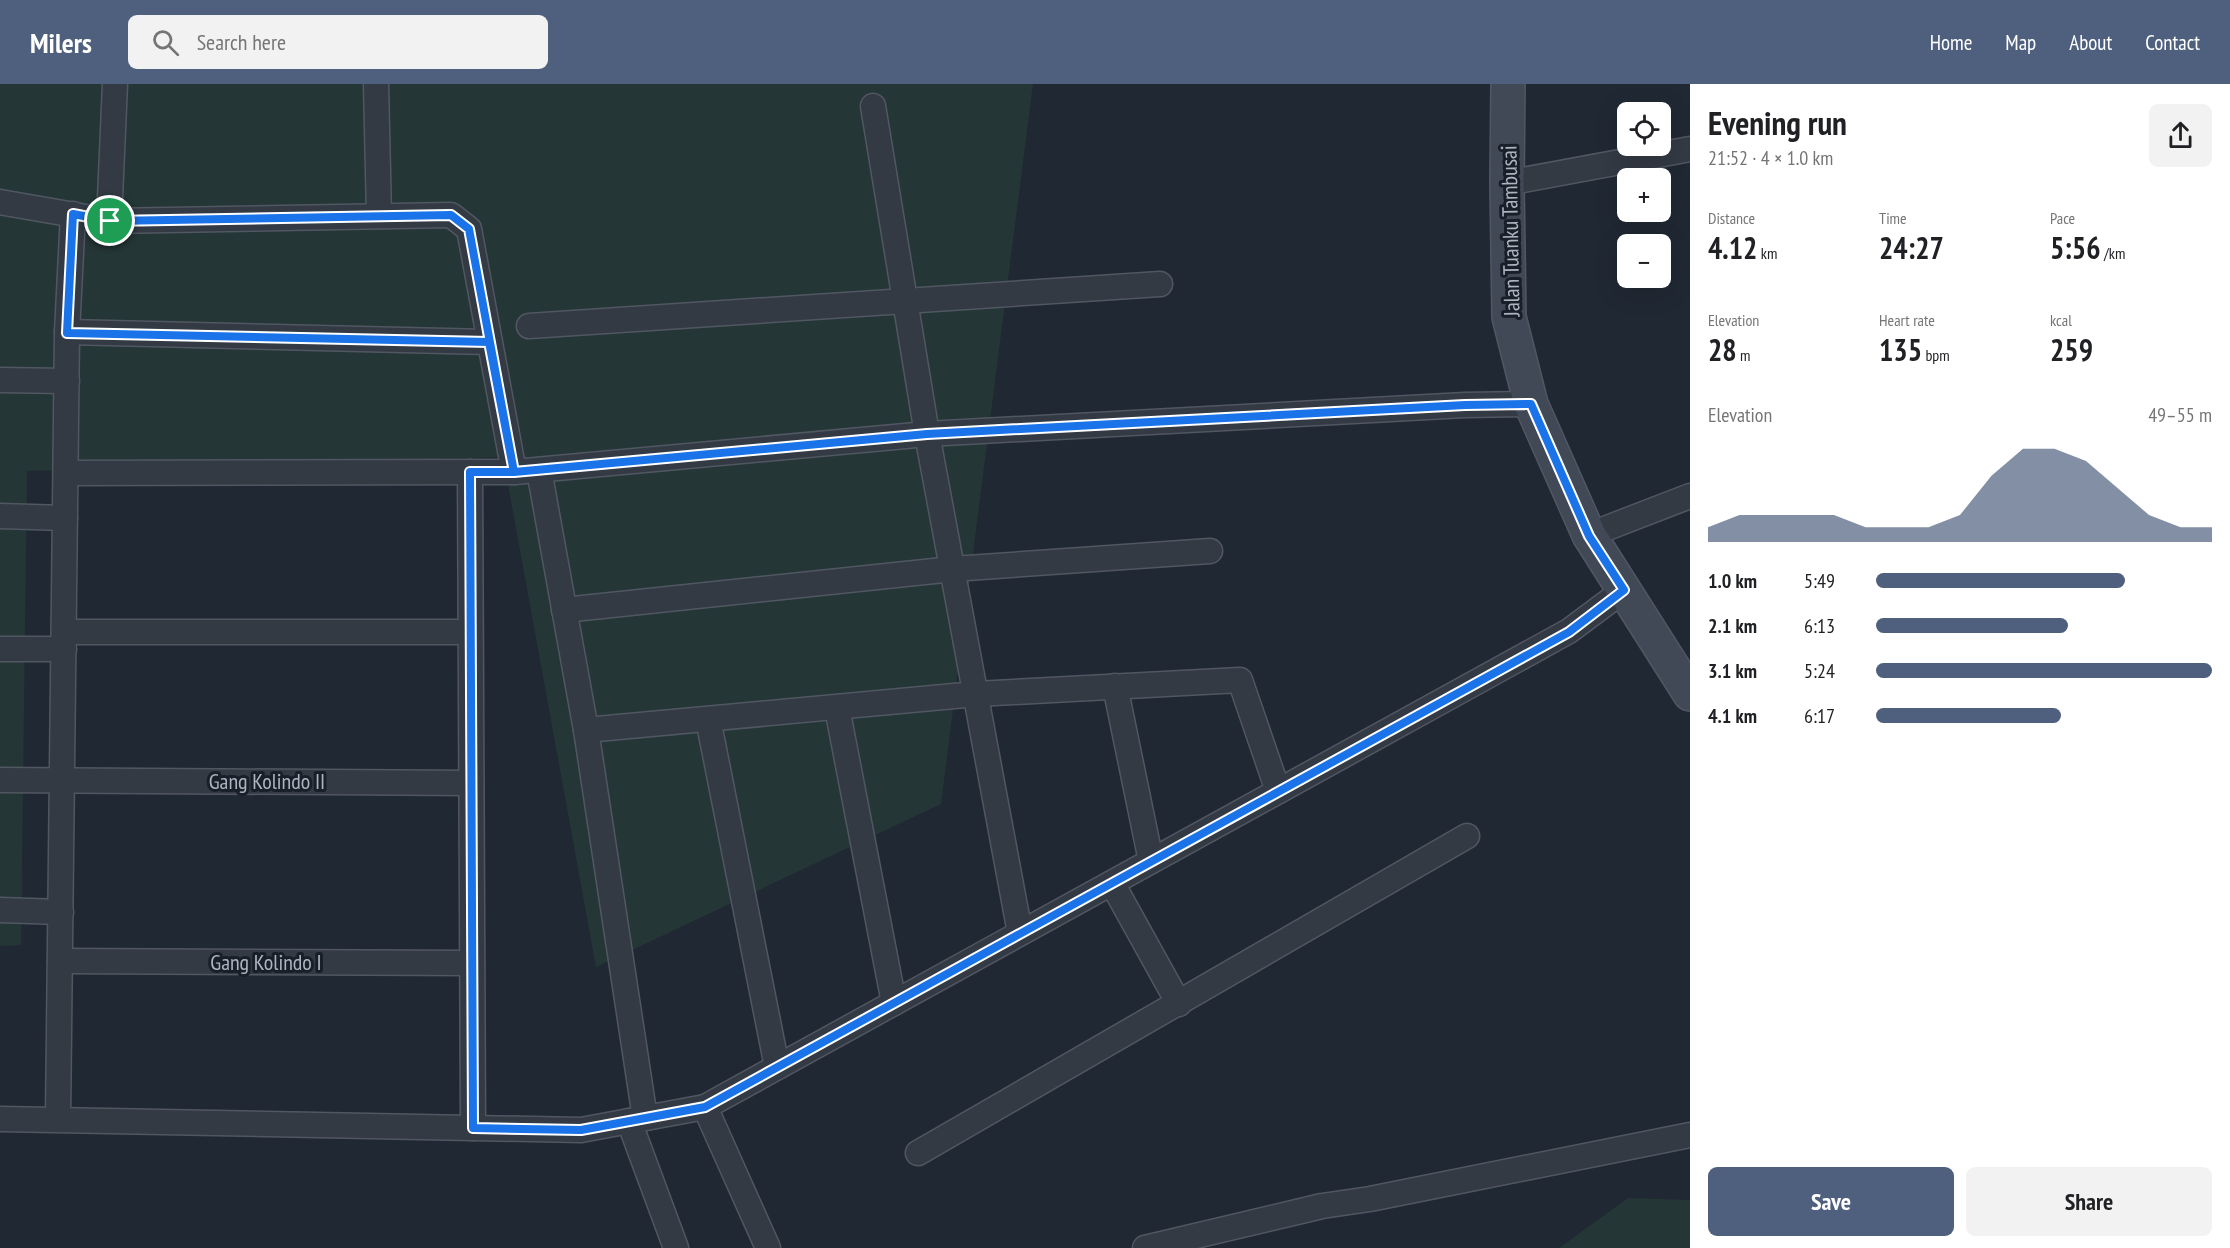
<!DOCTYPE html>
<html lang="en">
<head>
<meta charset="utf-8">
<style>
  :root { --surface:#fff; --page:#f2f2f2; --text:#202124; --muted:#757577; --accent:#4e607e }
  body { margin:0; font-family:"PT Sans Narrow",sans-serif; background:var(--page); color:var(--text); height:100vh; display:flex; flex-direction:column; font-size:22px; white-space:nowrap }
  * { box-sizing:border-box; margin:0 }
  p { font-size:20px; color:var(--muted) }
  .icon { flex:none; width:33px; height:33px; fill:none; stroke:currentColor; stroke-width:2; stroke-linecap:round; stroke-linejoin:round }
  .map { position:relative; flex:1; overflow:hidden }
  .sheet { display:flex; flex-direction:column; background:var(--surface); width:540px }
  .sheet>* { flex:none }
  .controls { position:absolute; left:1617px; top:18px; display:grid; gap:12px }
  .controls a { display:grid; place-items:center; width:54px; height:54px; border-radius:9px; background:var(--surface); box-shadow:0 6px 24px #0002; font-size:30px }
  .pin { position:absolute; display:grid; place-items:center; width:51px; height:51px; color:#fff; margin:-26px; border:3px solid #fff; border-radius:50%; box-shadow:0 2px 6px #0007 }
  .round { display:grid; place-items:center; flex:none; width:63px; height:63px; border-radius:9px; background:var(--page) }
  .head { display:flex; align-items:center; justify-content:space-between; height:102px; padding:0 18px }
  h1 { font-size:33px; font-weight:700; line-height:45px }
  .metrics { display:grid; grid-template-columns:repeat(3,1fr); gap:9px; height:102px; padding:6px 18px }
  .metrics div { display:grid; align-content:center }
  .metrics b { font-size:30px; font-weight:700 }
  .metrics small { font-size:16px; font-weight:400 }
  .metrics p { font-size:16px }
  .chart { height:168px; padding:12px 18px }
  .chart p { display:flex; justify-content:space-between }
  .chart svg { width:100%; height:108px; margin-top:6px; fill:var(--accent); opacity:.7 }
  .cta { display:flex; gap:12px; margin-top:auto; padding:12px 18px }
  .cta a { flex:1; height:69px; border-radius:9px; background:var(--accent); color:#fff; font-size:24px; font-weight:700; line-height:69px; text-align:center }
  .cta a+a { background:var(--page); color:var(--text) }
  ul { padding:0 18px; list-style:none; font-size:20px }
  li { display:grid; grid-template-columns:96px 72px 1fr; align-items:center; height:45px }
  li i { height:15px; border-radius:8px; background:var(--accent) }
  header { display:flex; align-items:center; gap:36px; box-sizing:border-box; height:84px; padding:0 30px; background:var(--accent); color:#fff }
  header strong { font-size:28px }
  nav { display:flex; gap:33px; margin-inline-start:auto; font-size:21px }
  .search { width:420px; height:54px; background:var(--page); display:flex; align-items:center; gap:15px; box-sizing:border-box; padding:0 21px; border-radius:9px; color:var(--muted); font-size:22px }
  main { display:flex; flex:1; min-height:0 }
  .map>svg:first-child { display:block }
  .green { fill:#253636 }
  .lines { fill:none; stroke-linecap:round; stroke-linejoin:round }
  .minor-casing { stroke:#515762; stroke-width:27 }
  .secondary-casing { stroke:#515762; stroke-width:36 }
  .minor { stroke:#333a44; stroke-width:24 }
  .secondary { stroke:#424956; stroke-width:33 }
  .route-casing { stroke:#fff; stroke-width:12 }
  .route { stroke:#1a73e8; stroke-width:8 }
  .labels { text-anchor:middle; stroke-width:6; stroke-linejoin:round; paint-order:stroke }
  .street-label { font-size:22px; fill:#adb4c1; stroke:#191f28 }
</style>
</head>
<body>
<header>
<strong>Milers</strong>
<div class="search"><svg class="icon" aria-label="search" viewBox="0 0 24 24"><circle cx="10" cy="10" r="6"/><path d="M15 15l6 6"/></svg>Search here</div>
<nav><a>Home</a><a>Map</a><a>About</a><a>Contact</a></nav>
</header>
<main>
<div class="map">
<svg width="1690" height="1164" viewBox="0 0 1690 1164">
  <rect width="100%" height="100%" fill="#202833"/>
  <g class="green">
    <polygon points="0,0 1033,0 941,720 596,883 503,373 27,387 21,861 0,862"/>
    <polygon points="1628,1114 1690,1116 1690,1164 1559,1164"/>
  </g>
  <g class="lines">
    <defs>
      <g id="minor">
        <polyline points="376,0 379,132"/>
        <polyline points="873,22 927,350 1020,849"/>
        <polyline points="1507,99 1690,65"/>
        <polyline points="0,118 109,137 451,131 469,145 514,388"/>
        <polyline points="109,137 115,0"/>
        <polyline points="529,242 1160,200"/>
        <polyline points="67,248 489,258"/>
        <polyline points="0,296 67,297"/>
        <polyline points="539,386 586,646 645,1034"/>
        <polyline points="470,388 473,1044"/>
        <polyline points="66,389 514,388 927,350 1465,321 1531,320"/>
        <polyline points="0,432 65,434"/>
        <polyline points="1589,451 1690,412"/>
        <polyline points="564,526 953,485 1210,467"/>
        <polyline points="64,548 470,548"/>
        <polyline points="0,565 64,565"/>
        <polyline points="1115,602 1151,777"/>
        <polyline points="837,624 894,919"/>
        <polyline points="708,635 777,983"/>
        <polyline points="586,646 976,610 1240,596 1278,707"/>
        <polyline points="0,696 471,699"/>
        <polyline points="1112,799 1179,920"/>
        <polyline points="0,826 61,828"/>
        <polyline points="60,877 472,879"/>
        <polyline points="705,1023 768,1164"/>
        <polyline points="0,1035 581,1046 705,1023 1569,547 1624,506"/>
        <polyline points="58,1035 67,248 73,130"/>
        <polyline points="629,1037 676,1164"/>
        <polyline points="918,1069 1467,752"/>
        <polyline points="1145,1164 1322,1122 1370,1115 1690,1051"/>
      </g>
      <polyline id="secondary" points="1508,0 1507,99 1509,233 1531,320 1589,451 1690,610"/>
    </defs>
    <use href="#minor" class="minor-casing"/>
    <use href="#secondary" class="secondary-casing"/>
    <use href="#minor" class="minor"/>
    <use href="#secondary" class="secondary"/>
  </g>
  <g class="lines">
    <defs>
      <polyline id="route" points="110,137 451,131 469,145 514,388 470,388 473,1044 581,1046 705,1023 1569,548 1624,506 1589,452 1531,320 1465,321 927,350 514,388 489,258 67,249 73,130 110,137"/>
    </defs>
    <use href="#route" class="route-casing"/>
    <use href="#route" class="route"/>
  </g>
  <g class="labels">
    <g class="street-label">
      <text transform="translate(1510 147) rotate(-91)" y="8">Jalan Tuanku Tambusai</text>
      <text x="267" y="705">Gang Kolindo II</text>
      <text x="266" y="886">Gang Kolindo I</text>
    </g>
  </g>
</svg>
<div class="controls">
<a><svg class="icon" aria-label="locate" viewBox="0 0 24 24"><circle cx="12" cy="12" r="6"/><path d="M12 2v4M12 18v4M2 12h4M18 12h4"/></svg></a>
<a>+</a>
<a>−</a>
</div>
<div class="pin" style="left:110px;top:137px;background:#1e9e55"><svg class="icon" aria-label="arrive" viewBox="0 0 24 24"><path d="M6 21V4h12l-3 4 3 4H6"/></svg></div>
</div>
<section class="sheet">
<div class="head"><div><h1>Evening run</h1><p>21:52 · 4 × 1.0 km</p></div><a class="round"><svg class="icon" aria-label="share" viewBox="0 0 24 24"><path d="M12 15V3M7 8l5-5 5 5M5 13v7h14v-7"/></svg></a></div>
<div class="metrics">
<div><p>Distance</p><b>4.12<small> km</small></b></div>
<div><p>Time</p><b>24:27</b></div>
<div><p>Pace</p><b>5:56<small> /km</small></b></div>
</div>
<div class="metrics">
<div><p>Elevation</p><b>28<small> m</small></b></div>
<div><p>Heart rate</p><b>135<small> bpm</small></b></div>
<div><p>kcal</p><b>259</b></div>
</div>
<div class="chart"><p><span>Elevation</span>49–55 m</p>
<svg viewBox="0 0 160 44" preserveAspectRatio="none"><path d="M0 44V38L10 33L20 33L30 33L40 33L50 38L60 38L70 38L80 33L90 17L100 6L110 6L120 11L130 22L140 33L150 38L160 38V44z"/></svg>
</div>
<ul>
<li><b>1.0 km</b>5:49<i style="width:74%"></i></li>
<li><b>2.1 km</b>6:13<i style="width:57%"></i></li>
<li><b>3.1 km</b>5:24<i style="width:100%"></i></li>
<li><b>4.1 km</b>6:17<i style="width:55%"></i></li>
</ul>
<div class="cta"><a>Save</a><a>Share</a></div>
</section>
</main>
</body>
</html>
